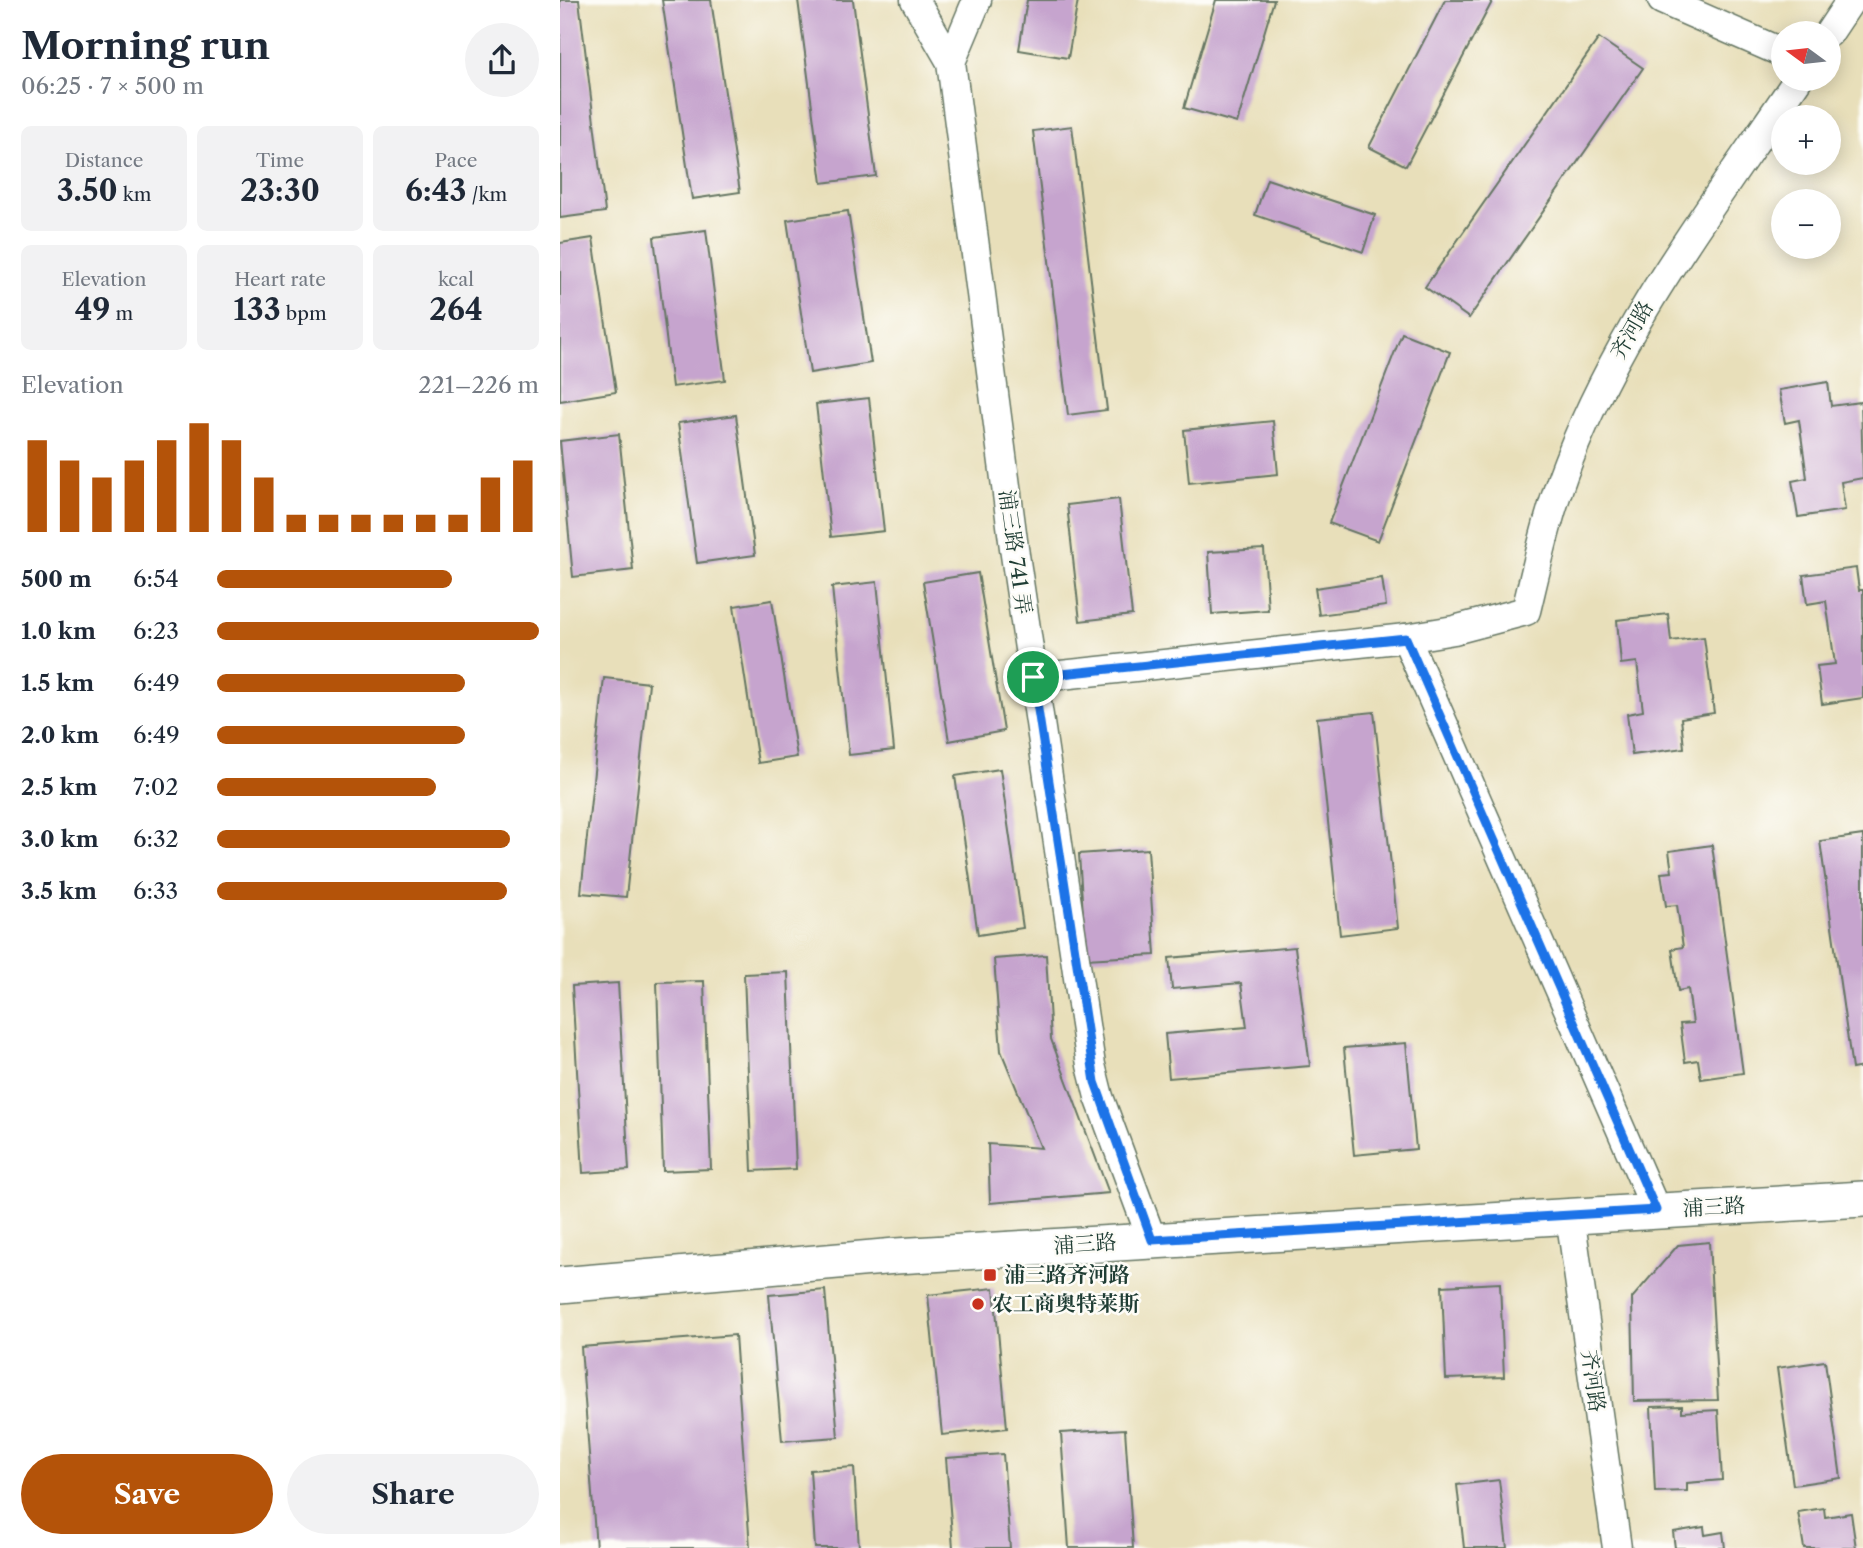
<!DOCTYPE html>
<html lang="en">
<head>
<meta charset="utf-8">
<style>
  :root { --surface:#fff; --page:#f2f2f3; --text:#1f2937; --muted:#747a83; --accent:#b45309 }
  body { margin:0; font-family:"Libre Caslon Text","Noto Serif SC",serif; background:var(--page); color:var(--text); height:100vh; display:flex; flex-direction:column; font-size:26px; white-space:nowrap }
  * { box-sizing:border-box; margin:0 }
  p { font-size:23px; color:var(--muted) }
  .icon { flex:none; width:38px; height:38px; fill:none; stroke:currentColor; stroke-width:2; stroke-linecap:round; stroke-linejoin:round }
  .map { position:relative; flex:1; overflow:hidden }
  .sheet { display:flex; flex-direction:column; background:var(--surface); width:560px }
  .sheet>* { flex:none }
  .needle { width:46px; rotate:285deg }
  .tools { position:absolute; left:1211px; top:21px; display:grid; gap:14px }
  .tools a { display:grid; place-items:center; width:70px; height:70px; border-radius:50%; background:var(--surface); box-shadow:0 4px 18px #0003; font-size:35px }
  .pin { position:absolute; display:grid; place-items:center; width:60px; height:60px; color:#fff; margin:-30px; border:4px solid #fff; border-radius:50%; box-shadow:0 2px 7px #0007 }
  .round { display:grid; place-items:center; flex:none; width:74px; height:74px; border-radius:37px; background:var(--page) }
  .summary { display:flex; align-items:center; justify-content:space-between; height:119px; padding:0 21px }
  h1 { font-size:38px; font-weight:700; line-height:52px }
  .stats { display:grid; grid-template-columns:repeat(3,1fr); gap:10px; height:119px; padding:7px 21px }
  .stats div { display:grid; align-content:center; border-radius:10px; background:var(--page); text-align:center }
  .stats b { font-size:30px; font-weight:700 }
  .stats small { font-size:19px; font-weight:400 }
  .stats p { font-size:19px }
  .chart { height:196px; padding:14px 21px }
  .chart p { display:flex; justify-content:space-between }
  .chart svg { width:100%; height:126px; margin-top:7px; stroke:var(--accent); stroke-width:6 }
  .button { display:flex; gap:14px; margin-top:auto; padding:14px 21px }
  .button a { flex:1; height:80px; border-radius:42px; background:var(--accent); color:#fff; font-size:28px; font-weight:700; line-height:80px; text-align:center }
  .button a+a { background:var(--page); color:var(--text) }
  ul { padding:0 21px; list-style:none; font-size:23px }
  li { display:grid; grid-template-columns:112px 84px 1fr; align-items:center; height:52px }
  li i { height:18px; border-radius:9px; background:var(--accent) }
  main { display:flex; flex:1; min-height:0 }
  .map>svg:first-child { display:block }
  .building { fill:#c6a4ce }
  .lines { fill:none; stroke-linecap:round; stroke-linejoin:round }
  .minor-casing { stroke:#657663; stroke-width:31 }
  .tertiary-casing { stroke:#657663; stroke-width:38 }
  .minor { stroke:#fff; stroke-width:28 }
  .tertiary { stroke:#fff; stroke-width:35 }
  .route-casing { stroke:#fff; stroke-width:14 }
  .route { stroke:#1a73e8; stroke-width:9 }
  .poi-dot { fill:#c8321e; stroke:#fdfcf7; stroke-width:2.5 }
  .labels { text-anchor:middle; stroke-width:5; stroke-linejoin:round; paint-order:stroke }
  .street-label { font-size:21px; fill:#1f3d34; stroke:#fdfcf7 }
  .poi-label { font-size:21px; font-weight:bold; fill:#1f3d34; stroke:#fdfcf7; text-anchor:start }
</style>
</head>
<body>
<main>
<section class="sheet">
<div class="summary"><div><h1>Morning run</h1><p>06:25 · 7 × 500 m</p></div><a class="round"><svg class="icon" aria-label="share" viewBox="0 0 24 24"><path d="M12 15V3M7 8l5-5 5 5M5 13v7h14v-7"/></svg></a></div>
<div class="stats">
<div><p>Distance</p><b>3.50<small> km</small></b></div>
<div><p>Time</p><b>23:30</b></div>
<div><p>Pace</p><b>6:43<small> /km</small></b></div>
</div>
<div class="stats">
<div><p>Elevation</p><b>49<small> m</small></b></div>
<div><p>Heart rate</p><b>133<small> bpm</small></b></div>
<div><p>kcal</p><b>264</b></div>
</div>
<div class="chart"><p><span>Elevation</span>221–226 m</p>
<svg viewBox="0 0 160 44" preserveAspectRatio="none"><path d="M5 44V12M15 44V19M25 44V25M35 44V19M45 44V12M55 44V6M65 44V12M75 44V25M85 44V38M95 44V38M105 44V38M115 44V38M125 44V38M135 44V38M145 44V25M155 44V19"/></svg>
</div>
<ul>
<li><b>500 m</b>6:54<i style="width:73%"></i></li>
<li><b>1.0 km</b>6:23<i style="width:100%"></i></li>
<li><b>1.5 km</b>6:49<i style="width:77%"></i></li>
<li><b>2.0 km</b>6:49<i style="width:77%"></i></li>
<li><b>2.5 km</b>7:02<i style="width:68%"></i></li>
<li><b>3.0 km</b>6:32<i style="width:91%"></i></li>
<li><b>3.5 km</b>6:33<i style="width:90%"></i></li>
</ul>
<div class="button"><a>Save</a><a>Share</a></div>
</section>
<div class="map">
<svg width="1303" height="1548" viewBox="0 0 1303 1548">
  <rect width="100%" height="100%" fill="#fdfcf7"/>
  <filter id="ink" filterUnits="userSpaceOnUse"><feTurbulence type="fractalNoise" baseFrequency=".0143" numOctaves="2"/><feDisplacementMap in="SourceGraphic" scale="14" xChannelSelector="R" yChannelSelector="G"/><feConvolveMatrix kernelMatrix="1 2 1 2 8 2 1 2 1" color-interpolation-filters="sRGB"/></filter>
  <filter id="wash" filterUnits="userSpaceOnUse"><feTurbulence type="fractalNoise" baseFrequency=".00686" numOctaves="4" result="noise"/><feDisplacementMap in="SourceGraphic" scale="28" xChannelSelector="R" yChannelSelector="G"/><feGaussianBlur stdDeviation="1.57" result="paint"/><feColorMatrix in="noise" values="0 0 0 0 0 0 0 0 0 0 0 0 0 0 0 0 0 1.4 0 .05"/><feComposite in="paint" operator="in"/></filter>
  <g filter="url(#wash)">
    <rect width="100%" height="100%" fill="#e8dfba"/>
    <g id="blocks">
      <g class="building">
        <polygon points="0,0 19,0 45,212 0,218"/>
        <polygon points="102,0 151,0 180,192 132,199"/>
        <polygon points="238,0 293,0 316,176 262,183"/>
        <polygon points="467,0 518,0 508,58 459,50"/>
        <polygon points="656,0 714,0 677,123 624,108"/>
        <polygon points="885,0 933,0 846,166 809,147"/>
        <polygon points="1039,38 1083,68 909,318 865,287"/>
        <polygon points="512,126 547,410 508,415 473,131"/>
        <polygon points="707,179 815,215 803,252 695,215"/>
        <polygon points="288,211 311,363 250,373 227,220"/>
        <polygon points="146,230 165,380 112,387 94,237"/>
        <polygon points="33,238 56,392 0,401 0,243"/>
        <polygon points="842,333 890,352 818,541 769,523"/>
        <polygon points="1268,382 1271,406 1301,402 1303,478 1281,482 1285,510 1238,517 1232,481 1247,478 1239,420 1225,423 1219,390"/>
        <polygon points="309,398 324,531 271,537 256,404"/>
        <polygon points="176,415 195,555 137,563 118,423"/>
        <polygon points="713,421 718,474 629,483 624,430"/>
        <polygon points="59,434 73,570 13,577 0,441"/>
        <polygon points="559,499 572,615 520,621 507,505"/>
        <polygon points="704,549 708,610 652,614 648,552"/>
        <polygon points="1296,568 1299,590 1303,590 1303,698 1262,704 1257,666 1275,664 1266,601 1247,604 1243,575"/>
        <polygon points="418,573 444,731 389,741 363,582"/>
        <polygon points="822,578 826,606 759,615 755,588"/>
        <polygon points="317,582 334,750 289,755 272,587"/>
        <polygon points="212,600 237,757 198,763 174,606"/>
        <polygon points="1108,614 1111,641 1144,637 1154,713 1121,718 1124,748 1072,755 1067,714 1083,711 1077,662 1061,664 1057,620"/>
        <polygon points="44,678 89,683 66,897 21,893"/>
        <polygon points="814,712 838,928 780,935 757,718"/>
        <polygon points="440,769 463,928 418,935 395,776"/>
        <polygon points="1303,835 1303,1067 1292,1069 1260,841"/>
        <polygon points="1152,845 1183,1073 1141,1079 1138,1060 1125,1062 1120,1024 1133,1023 1128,989 1118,991 1112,949 1123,947 1117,905 1106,906 1101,873 1112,872 1109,851"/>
        <polygon points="588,849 595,955 526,959 519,854"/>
        <polygon points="735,947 750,1066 609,1078 605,1034 687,1027 681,983 612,989 609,958"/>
        <polygon points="486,955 491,1039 549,1193 430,1203 428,1144 481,1148 441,1051 434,959"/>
        <polygon points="228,972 236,1169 192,1171 184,974"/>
        <polygon points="144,981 151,1169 103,1171 97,982"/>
        <polygon points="58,983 69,1170 23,1173 12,986"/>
        <polygon points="846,1043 856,1149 794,1155 784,1048"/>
        <polygon points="1149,1242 1158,1400 1074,1401 1072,1298 1118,1245"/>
        <polygon points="940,1283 944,1377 886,1379 882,1286"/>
        <polygon points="434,1288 447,1428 382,1435 368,1295"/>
        <polygon points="265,1290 278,1437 222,1441 209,1295"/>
        <polygon points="175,1335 190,1548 36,1548 21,1347"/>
        <polygon points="1265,1361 1281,1478 1233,1485 1217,1368"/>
        <polygon points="1122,1406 1122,1412 1158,1410 1162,1480 1127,1483 1127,1491 1095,1492 1091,1407"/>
        <polygon points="565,1429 573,1548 509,1548 501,1433"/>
        <polygon points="443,1454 450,1548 393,1548 386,1458"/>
        <polygon points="294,1467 299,1548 255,1548 250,1470"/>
        <polygon points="939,1480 947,1548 904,1548 897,1485"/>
        <polygon points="1264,1508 1265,1517 1291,1513 1296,1548 1244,1548 1238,1512"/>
        <polygon points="1144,1527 1145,1535 1163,1532 1165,1548 1115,1548 1113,1532"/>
      </g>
    </g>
  </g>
  <g filter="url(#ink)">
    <use href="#blocks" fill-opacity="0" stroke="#657663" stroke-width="2"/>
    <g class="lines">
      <defs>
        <g id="minor">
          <polyline points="355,0 391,62 454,548 531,1065 539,1097 592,1240"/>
          <polyline points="1102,0 1223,53"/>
          <polyline points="1269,33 1291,0"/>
          <polyline points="391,62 417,0"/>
          <polyline points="846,638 1096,1210"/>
          <path d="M473,678L846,638L894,630L966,611C978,561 989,510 1008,462C1062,322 1155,202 1238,79"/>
          <polyline points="1010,1215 1057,1548"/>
        </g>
        <polyline id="tertiary" points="0,1285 336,1256 1303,1199"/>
      </defs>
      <use href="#minor" class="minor-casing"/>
      <use href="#tertiary" class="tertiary-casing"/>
      <use href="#minor" class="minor"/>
      <use href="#tertiary" class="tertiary"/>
    </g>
  </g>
  <g class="lines" filter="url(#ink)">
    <defs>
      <polygon id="route" points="846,638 1096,1210 592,1240 535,1082 473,677"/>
    </defs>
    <use href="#route" class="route-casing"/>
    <use href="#route" class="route"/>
  </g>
  <g class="poi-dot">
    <rect x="423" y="1268" width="14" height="14" rx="3.5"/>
    <circle cx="418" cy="1304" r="7"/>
  </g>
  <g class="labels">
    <g class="street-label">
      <text transform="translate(1072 330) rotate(-60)" y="7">齐河路</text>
      <text transform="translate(455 552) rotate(82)" y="7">浦三路 741 弄</text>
      <text transform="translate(1154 1207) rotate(-3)" y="7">浦三路</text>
      <text transform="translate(525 1244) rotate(-4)" y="7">浦三路</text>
      <text transform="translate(1033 1381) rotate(82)" y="7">齐河路</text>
    </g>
    <g class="poi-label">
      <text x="444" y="1282">浦三路齐河路</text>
      <text x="432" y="1311">农工商奥特莱斯</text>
    </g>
  </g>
</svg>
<div class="tools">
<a><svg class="needle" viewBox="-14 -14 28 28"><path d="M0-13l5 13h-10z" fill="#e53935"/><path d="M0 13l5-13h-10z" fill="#747a83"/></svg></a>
<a>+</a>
<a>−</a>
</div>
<div class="pin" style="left:473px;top:677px;background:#1e9e55"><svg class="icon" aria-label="arrive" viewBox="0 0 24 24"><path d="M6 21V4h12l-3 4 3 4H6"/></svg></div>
</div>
</main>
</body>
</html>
